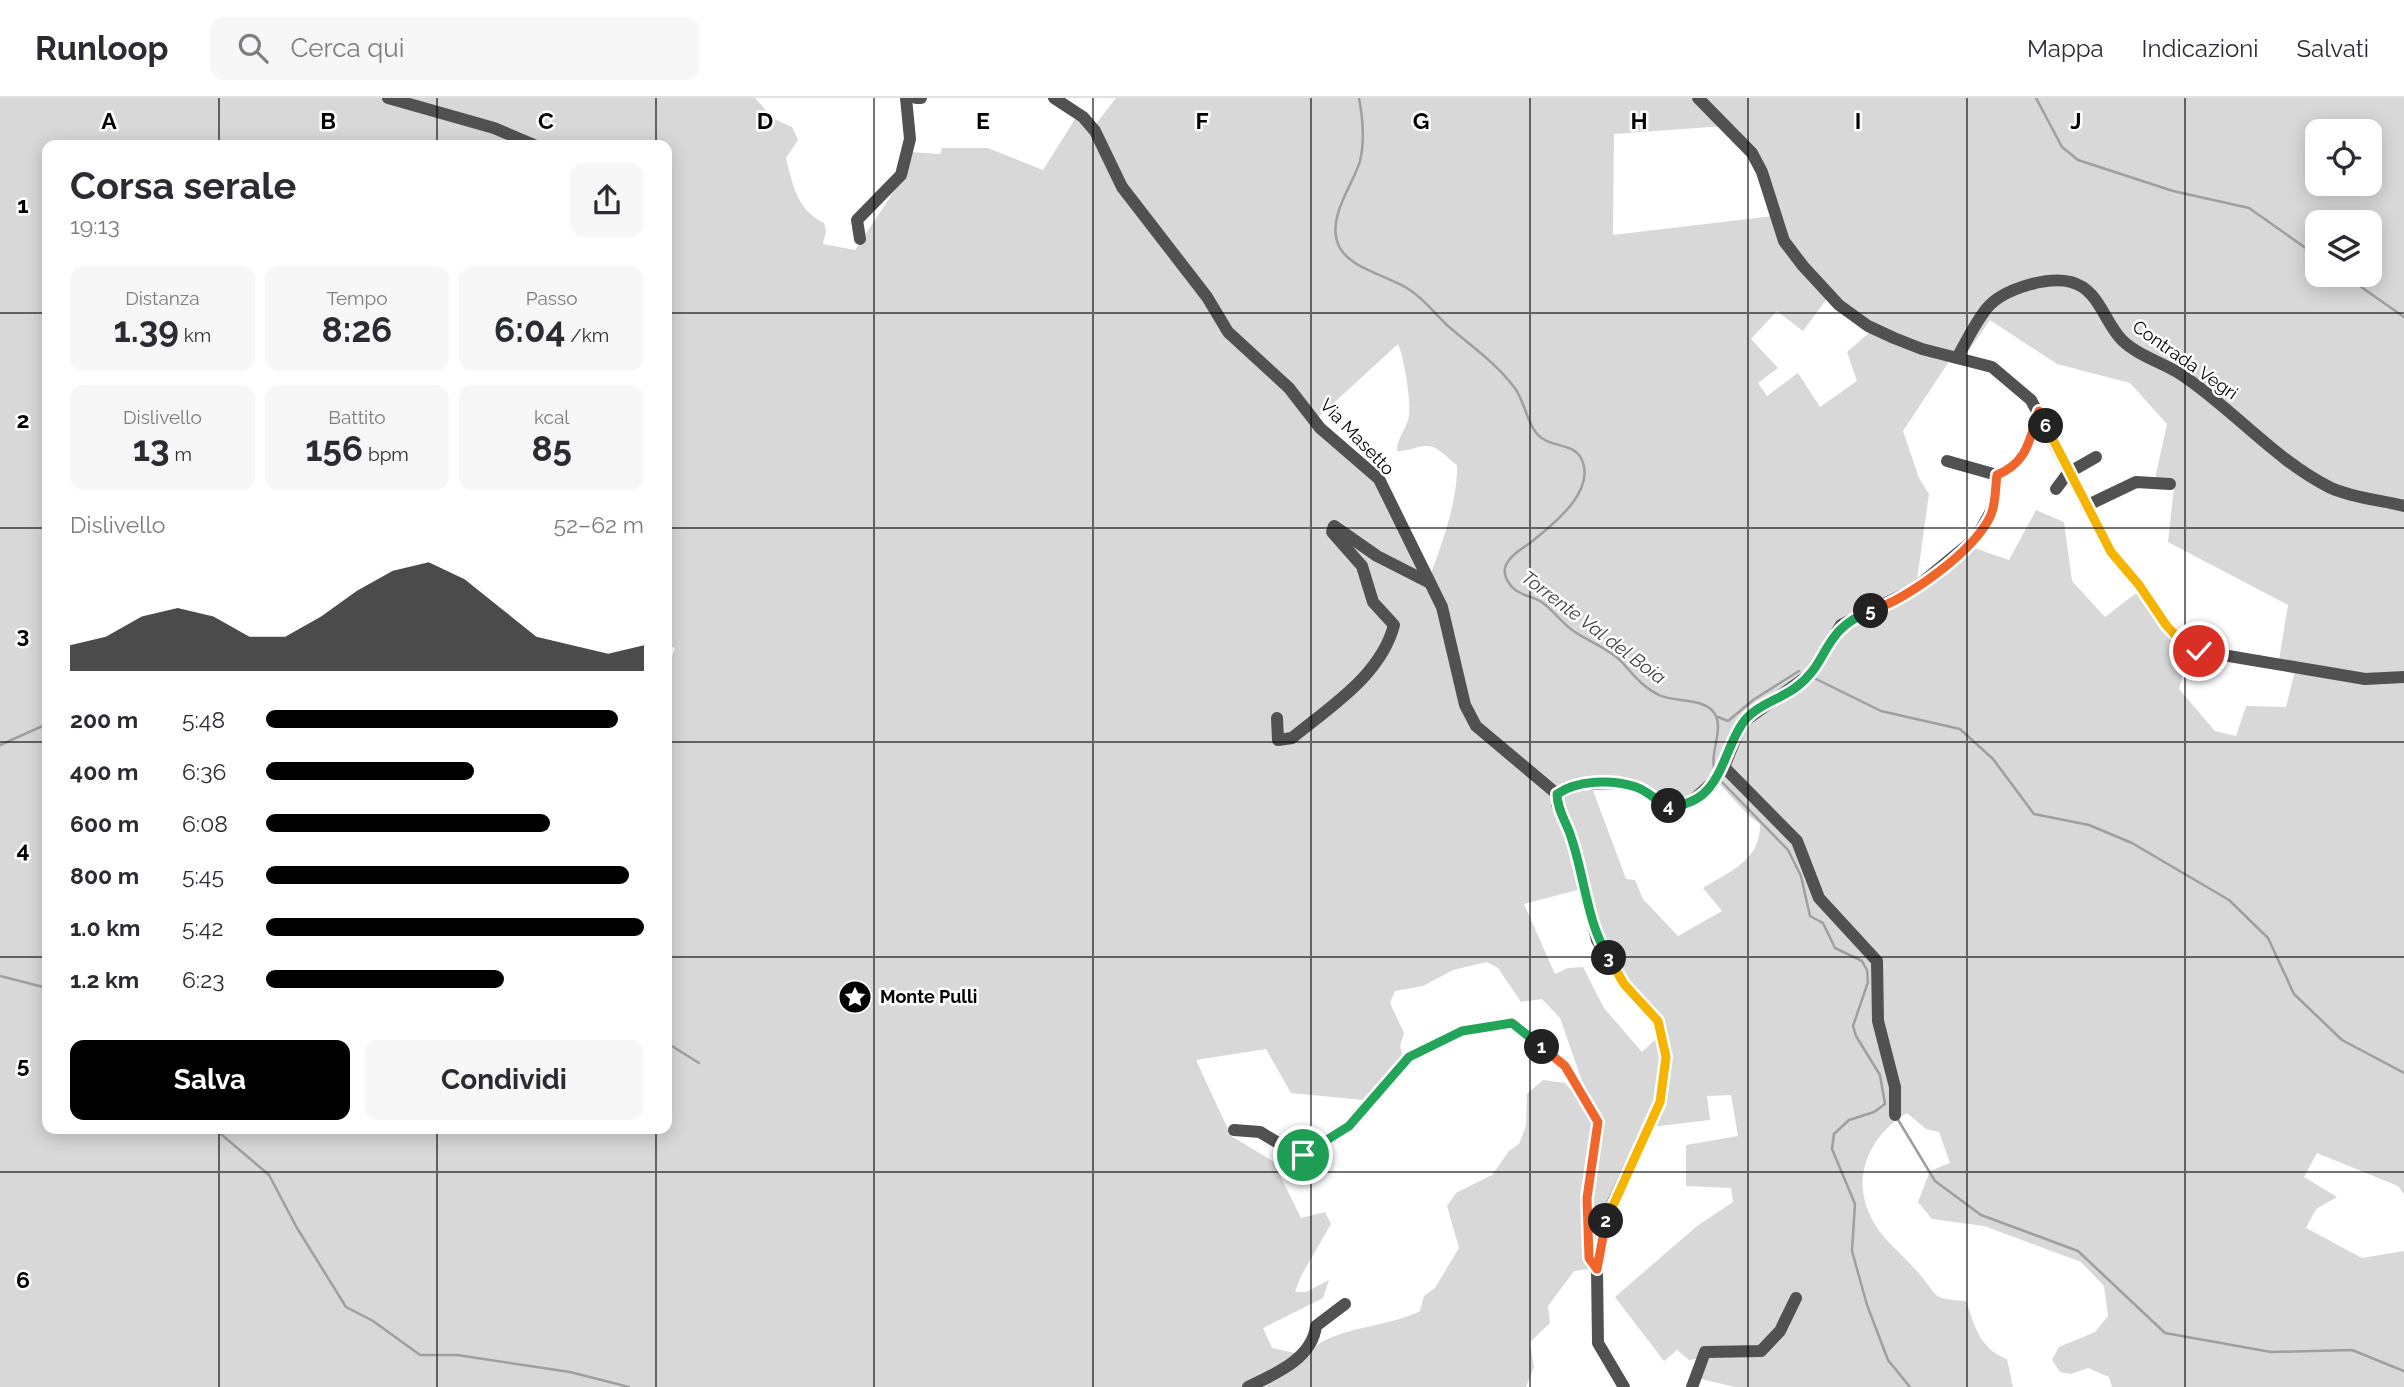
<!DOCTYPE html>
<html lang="it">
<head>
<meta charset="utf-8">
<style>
  :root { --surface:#fff; --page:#f7f7f7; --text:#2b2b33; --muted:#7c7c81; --line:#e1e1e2; --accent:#000 }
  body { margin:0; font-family:Raleway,sans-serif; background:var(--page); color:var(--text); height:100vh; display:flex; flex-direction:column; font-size:26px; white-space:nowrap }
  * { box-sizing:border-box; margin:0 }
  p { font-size:23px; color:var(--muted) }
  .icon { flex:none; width:38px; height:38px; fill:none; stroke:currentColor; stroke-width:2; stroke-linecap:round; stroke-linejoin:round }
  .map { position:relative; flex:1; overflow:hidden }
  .side { position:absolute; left:42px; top:42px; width:630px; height:994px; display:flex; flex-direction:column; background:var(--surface); border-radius:14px; box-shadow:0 4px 18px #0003 }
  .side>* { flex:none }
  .controls { position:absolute; left:2305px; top:21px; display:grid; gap:14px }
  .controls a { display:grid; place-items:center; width:77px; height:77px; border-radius:14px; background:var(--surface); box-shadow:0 4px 18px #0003; font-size:35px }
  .pin { position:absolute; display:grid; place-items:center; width:60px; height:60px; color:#fff; margin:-30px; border:4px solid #fff; border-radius:50%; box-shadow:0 2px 7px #0007 }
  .km { position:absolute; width:35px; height:35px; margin:-18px; border-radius:50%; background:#222; color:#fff; font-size:19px; line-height:35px; text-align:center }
  .round { display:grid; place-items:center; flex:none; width:74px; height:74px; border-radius:14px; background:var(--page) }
  .overview { display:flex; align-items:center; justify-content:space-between; height:119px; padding:0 28px }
  h1 { font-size:38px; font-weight:700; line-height:52px }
  .figures { display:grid; grid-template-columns:repeat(3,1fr); gap:10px; height:119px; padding:7px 28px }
  .figures div { display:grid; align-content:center; border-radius:14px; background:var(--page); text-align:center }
  .figures b { font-size:35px; font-weight:700 }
  .figures small { font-size:19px; font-weight:400 }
  .figures p { font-size:19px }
  .chart { height:196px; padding:14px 28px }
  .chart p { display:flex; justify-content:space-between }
  .chart svg { width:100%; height:126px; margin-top:7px; fill:var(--accent); opacity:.7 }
  .action { display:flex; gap:14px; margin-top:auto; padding:14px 28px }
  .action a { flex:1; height:80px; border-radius:14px; background:var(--accent); color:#fff; font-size:28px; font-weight:700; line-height:80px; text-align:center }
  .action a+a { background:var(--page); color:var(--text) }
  ul { padding:0 28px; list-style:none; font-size:23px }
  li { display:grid; grid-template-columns:112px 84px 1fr; align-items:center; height:52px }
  li i { height:18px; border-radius:9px; background:var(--accent) }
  header { display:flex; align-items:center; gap:42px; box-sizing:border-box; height:98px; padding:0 35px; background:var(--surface); border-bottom:2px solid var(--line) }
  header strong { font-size:33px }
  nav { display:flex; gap:38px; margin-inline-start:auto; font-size:24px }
  .search { width:490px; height:63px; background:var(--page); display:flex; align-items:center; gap:18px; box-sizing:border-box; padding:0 24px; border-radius:14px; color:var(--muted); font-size:26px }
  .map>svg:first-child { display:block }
  .green { fill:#d8d8d8; fill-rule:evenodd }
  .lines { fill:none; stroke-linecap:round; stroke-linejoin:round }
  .stream { stroke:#9f9f9f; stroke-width:2.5 }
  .minor { stroke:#515151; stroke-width:12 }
  .split-1-casing { stroke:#fff; stroke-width:14 }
  .split-2-casing { stroke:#fff; stroke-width:14 }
  .split-3-casing { stroke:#fff; stroke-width:14 }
  .split-4-casing { stroke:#fff; stroke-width:14 }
  .split-5-casing { stroke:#fff; stroke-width:14 }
  .split-6-casing { stroke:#fff; stroke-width:14 }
  .split-7-casing { stroke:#fff; stroke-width:14 }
  .split-1 { stroke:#22a559; stroke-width:9 }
  .split-2 { stroke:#f0652b; stroke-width:9 }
  .split-3 { stroke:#f5b400; stroke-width:9 }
  .split-4 { stroke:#22a559; stroke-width:9 }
  .split-5 { stroke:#22a559; stroke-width:9 }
  .split-6 { stroke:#f0652b; stroke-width:9 }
  .split-7 { stroke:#f5b400; stroke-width:9 }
  .grid { fill:none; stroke:#000; stroke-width:2; stroke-opacity:0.55 }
  .labels { text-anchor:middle; stroke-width:5; stroke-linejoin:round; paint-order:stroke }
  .street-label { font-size:18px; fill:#000; stroke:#fff }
  .poi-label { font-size:18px; font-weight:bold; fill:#000; stroke:#fff; text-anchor:start }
  .water-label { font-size:19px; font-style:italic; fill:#404040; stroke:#fff }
  .grid-label { font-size:23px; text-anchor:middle; font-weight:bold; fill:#000; stroke:#fff; stroke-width:5; stroke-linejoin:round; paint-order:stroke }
</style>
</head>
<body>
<header>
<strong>Runloop</strong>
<div class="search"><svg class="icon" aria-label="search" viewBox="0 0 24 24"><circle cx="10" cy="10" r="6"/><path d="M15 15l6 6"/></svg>Cerca qui</div>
<nav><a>Mappa</a><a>Indicazioni</a><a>Salvati</a></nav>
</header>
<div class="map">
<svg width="2404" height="1289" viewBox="0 0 2404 1289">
  <rect width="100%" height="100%" fill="#fff"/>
  <path class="green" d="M0,0H755L774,21L792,29L798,42L786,60C793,88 797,112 824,125L826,133L823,146L855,152L902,81L911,54L940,56L942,50H988L1043,72L1077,18L1092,31L1116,0H2404V1096L2398,1088L2317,1055L2304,1079L2337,1099L2316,1111L2306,1130L2362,1160L2404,1153V1289H2112L2109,1279L2088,1270L2071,1276L2060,1274L2052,1262L2059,1249L2095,1234L2108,1218L2104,1188L2081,1164L1984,1128L1932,1121L1918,1104L1930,1073L1950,1065L1939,1034L1926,1031L1907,1015C1873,1035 1851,1075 1869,1115C1878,1138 1900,1154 1916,1172C1939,1197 1928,1201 1966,1203C1975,1229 1980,1251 2007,1261L2013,1289H1735L1701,1281L1707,1259L1689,1262L1677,1252L1664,1263L1615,1199L1697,1128L1733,1104L1731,1090L1686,1088V1047L1738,1038L1731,997L1707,998L1710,1022L1651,1029L1614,1098L1596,1170L1574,1173L1548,1208L1550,1225L1530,1244L1534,1269L1526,1289H0ZM1724,28L1759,74L1773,118L1613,137L1614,36ZM2317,33H2370V86H2317ZM47,47H667V547L675,550L667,572V1031H47ZM2317,124H2370V177H2317ZM1828,199L1870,234L1847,254L1857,283L1820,309L1798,275L1767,298L1758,285L1778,270L1751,241L1777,213L1803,233ZM1990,222L2057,266L2130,285L2167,326L2155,381L2174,389L2168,444L2288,507L2278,568L2295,573L2286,609L2246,608L2236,638L2215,633L2179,591L2190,552L2139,493L2105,519L2072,483L2064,424L2036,412L2009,462L1966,447L1916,489L1929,396L1919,380L1903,333L1952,259L1963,261ZM1398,246C1404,260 1411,301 1409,317C1408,330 1397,338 1397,353C1409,354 1422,345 1433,349C1441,352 1450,362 1457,367C1458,400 1443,444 1431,475L1378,382L1315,322ZM1714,680L1748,717L1760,726C1761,762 1730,773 1703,790L1722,813L1678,838L1643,801L1635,782L1626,781L1591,687L1639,691L1666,708L1703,696ZM1581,791L1618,880L1661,936L1642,954L1604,910L1583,869L1568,870L1555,876L1524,806ZM1487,864L1498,870L1521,904L1542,901L1560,920L1588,1000L1578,999L1565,985L1543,982L1527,996L1526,1028L1519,1046L1509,1053L1492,1077L1456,1095L1447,1108L1459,1150L1435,1190L1424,1198L1420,1213C1385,1231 1333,1227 1305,1257L1272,1250L1263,1230L1323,1200L1329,1182L1306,1194H1295L1301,1178L1331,1126L1325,1114L1301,1120L1273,1063L1231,1038L1196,962L1266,951L1291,995L1363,1002L1405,967L1400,948L1404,935L1390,905L1395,893L1423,888L1453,872Z"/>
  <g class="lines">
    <g class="stream">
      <path d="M1359,0C1363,21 1365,42 1360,63C1353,87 1329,116 1337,143C1345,171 1389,177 1410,192C1425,202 1435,216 1448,228C1471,248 1495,264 1514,289C1525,303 1526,323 1537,336C1549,350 1572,344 1581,360C1597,391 1556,424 1535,441C1526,449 1513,454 1507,465C1502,473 1506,482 1512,489C1519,497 1531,498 1540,503C1553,511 1562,526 1575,534C1590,544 1607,550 1620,562C1632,575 1642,589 1659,597C1675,605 1708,599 1716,618C1723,634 1709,655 1715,675"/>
      <polyline points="2036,0 2062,49 2078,62 2173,93 2249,110 2317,158"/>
      <polyline points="2344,177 2404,219"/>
      <polyline points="1814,580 1881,613 1960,631 1993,661 2034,716 2089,727 2132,745 2229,802 2268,840 2294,896 2342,942 2404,975"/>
      <polyline points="1718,619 1728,623 1753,602 1799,573"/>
      <polyline points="0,647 47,626"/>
      <polyline points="1721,683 1788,752 1801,778 1810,818 1823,825 1835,850 1862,863 1867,872 1868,884 1853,928 1856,938 1880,977 1885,1006 1874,1014 1849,1022 1834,1036 1832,1051 1855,1106 1852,1153 1867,1207 1888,1262 1910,1289"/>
      <polyline points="0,878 47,890"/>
      <polyline points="667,945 699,965"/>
      <polyline points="1897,1020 1935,1083 1981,1117 2078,1153 2165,1235 2271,1254 2352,1252 2404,1273"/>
      <polyline points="215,1031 269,1077 297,1130 346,1209 373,1223 420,1257 457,1257 570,1274 629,1289"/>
    </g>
    <g class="minor">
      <polyline points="388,0 494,30 534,47"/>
      <polyline points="916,0 921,0"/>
      <polyline points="1054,0 1083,19 1095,33 1122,89 1207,199 1228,234 1289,290 1320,330 1379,381 1442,509 1465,607 1476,628 1557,696"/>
      <polyline points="1698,0 1752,55 1762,74 1784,143 1803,168 1839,207 1868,228 1894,240 1922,251 1992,269 2031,302 2111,454 2139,487 2166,527 2178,540 2199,553 2365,581 2404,579"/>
      <polyline points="860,141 857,122 901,77 910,41 906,0"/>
      <path d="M1957,260C1966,244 1975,225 1987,210C2003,191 2047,178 2071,184C2099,191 2104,224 2122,242C2138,258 2164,265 2182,277C2233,311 2276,363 2331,390C2353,400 2381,402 2404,408"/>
      <polyline points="1947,363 1997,377"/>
      <polyline points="2056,391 2068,375 2096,359"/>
      <polyline points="2086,408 2136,384 2170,386"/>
      <path d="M1277,620L1278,642L1292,640C1331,608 1381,577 1394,527L1373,504L1362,468L1332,434L1334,428L1377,458L1430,485"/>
      <polyline points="1724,669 1797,743 1819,800 1877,863 1878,923 1895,989 1895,1017"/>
      <path d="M1557,696L1566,690L1583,686L1616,685L1636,689L1669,708L1692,703L1713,684L1724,669L1742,625L1810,576L1841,527L1913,492L1976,440L1994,408L1997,377C2028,365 2029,342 2039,313"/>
      <polyline points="1557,696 1557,706 1572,740 1597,842 1624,886 1658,923 1666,959 1660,1004 1607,1117 1597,1171 1598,1245 1624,1289"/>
      <polyline points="1234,1032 1260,1034 1298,1057 1306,1056 1349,1028 1409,959 1462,933 1512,925 1565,968 1598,1024 1587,1100 1589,1160 1597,1171"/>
      <path d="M1248,1289C1275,1276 1312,1261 1316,1228L1345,1206"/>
      <polyline points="1692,1289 1705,1254 1761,1253 1780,1233 1796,1200"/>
    </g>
  </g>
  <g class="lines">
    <defs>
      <polyline id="split-1" points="1303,1057 1349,1028 1409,959 1462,933 1512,925 1542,949"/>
      <polyline id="split-2" points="1542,949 1565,968 1598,1024 1587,1100 1589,1160 1597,1171 1606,1123"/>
      <polyline id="split-3" points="1606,1123 1660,1004 1666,959 1658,923 1624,886 1609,860"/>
      <path id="split-4" d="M1609,860C1587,825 1585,781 1572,742C1568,726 1557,713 1557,696C1577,682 1612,681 1636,689C1648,693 1657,704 1669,708"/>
      <path id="split-5" d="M1669,708C1720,707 1721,658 1742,626C1754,608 1778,602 1795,590C1831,564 1820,532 1871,513"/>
      <path id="split-6" d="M1871,513C1908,500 1972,455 1990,419C1996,407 1995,391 1997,377C2028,364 2029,342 2039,313L2046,328"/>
      <polyline id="split-7" points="2046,328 2111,454 2139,487 2166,527 2178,540 2199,553"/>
    </defs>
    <use href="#split-1" class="split-1-casing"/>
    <use href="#split-2" class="split-2-casing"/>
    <use href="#split-3" class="split-3-casing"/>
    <use href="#split-4" class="split-4-casing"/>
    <use href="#split-5" class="split-5-casing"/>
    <use href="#split-6" class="split-6-casing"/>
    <use href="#split-7" class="split-7-casing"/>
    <use href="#split-1" class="split-1"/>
    <use href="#split-2" class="split-2"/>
    <use href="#split-3" class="split-3"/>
    <use href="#split-4" class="split-4"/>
    <use href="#split-5" class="split-5"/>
    <use href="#split-6" class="split-6"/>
    <use href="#split-7" class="split-7"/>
  </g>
  <path class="grid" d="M219,0V47M437,0V47M656,0V47M874,0V1289M1093,0V1289M1311,0V1289M1530,0V1289M1748,0V1289M1967,0V1289M2185,0V1289M0,215H47M667,215H2404M0,430H47M667,430H2404M0,644H47M667,644H2404M0,859H47M667,859H2404M219,1031V1289M437,1031V1289M656,1031V1289M0,1074H2404"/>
  <defs>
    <symbol id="sight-disc" viewBox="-11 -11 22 22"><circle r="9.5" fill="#000" stroke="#fff"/><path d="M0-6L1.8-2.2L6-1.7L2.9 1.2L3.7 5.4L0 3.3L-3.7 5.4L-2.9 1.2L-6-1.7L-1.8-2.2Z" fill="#fff"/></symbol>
  </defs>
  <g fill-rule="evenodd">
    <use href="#sight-disc" x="836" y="880" width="38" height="38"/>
  </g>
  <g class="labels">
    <g class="street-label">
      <text transform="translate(2185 262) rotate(35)" y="6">Contrada Vegri</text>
      <text transform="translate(1357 339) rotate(46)" y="6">Via Masetto</text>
    </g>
    <g class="poi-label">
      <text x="880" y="905">Monte Pulli</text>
    </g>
    <g class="water-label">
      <text transform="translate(1594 529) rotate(37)" y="7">Torrente Val del Boia</text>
    </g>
  </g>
  <g class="grid-label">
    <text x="109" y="31">A</text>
    <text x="328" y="31">B</text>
    <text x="546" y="31">C</text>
    <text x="765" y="31">D</text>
    <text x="983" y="31">E</text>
    <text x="1202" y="31">F</text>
    <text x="1421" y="31">G</text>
    <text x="1639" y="31">H</text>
    <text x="1858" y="31">I</text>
    <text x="2076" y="31">J</text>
    <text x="23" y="115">1</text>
    <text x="23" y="330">2</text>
    <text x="23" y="545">3</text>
    <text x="23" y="760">4</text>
    <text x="23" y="975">5</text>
    <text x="23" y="1190">6</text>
  </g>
</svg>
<div class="controls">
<a><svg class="icon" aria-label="locate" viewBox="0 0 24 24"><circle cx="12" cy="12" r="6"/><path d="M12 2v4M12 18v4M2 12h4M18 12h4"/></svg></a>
<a><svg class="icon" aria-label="layers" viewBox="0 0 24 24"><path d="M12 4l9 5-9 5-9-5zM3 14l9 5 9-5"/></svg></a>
</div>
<div class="pin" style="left:1303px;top:1057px;background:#1e9e55"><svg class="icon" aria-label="arrive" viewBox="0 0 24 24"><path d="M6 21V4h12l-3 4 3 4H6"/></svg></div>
<div class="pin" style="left:2199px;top:553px;background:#d93025"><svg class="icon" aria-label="check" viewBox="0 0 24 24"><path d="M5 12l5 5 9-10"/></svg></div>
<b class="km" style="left:1542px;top:949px">1</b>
<b class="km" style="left:1606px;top:1123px">2</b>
<b class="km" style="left:1609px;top:860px">3</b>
<b class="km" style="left:1669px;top:708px">4</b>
<b class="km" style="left:1871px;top:513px">5</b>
<b class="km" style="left:2046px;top:328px">6</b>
<section class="side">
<div class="overview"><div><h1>Corsa serale</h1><p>19:13</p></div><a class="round"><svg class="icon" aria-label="share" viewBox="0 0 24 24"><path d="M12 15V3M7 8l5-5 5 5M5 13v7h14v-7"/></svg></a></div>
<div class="figures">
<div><p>Distanza</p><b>1.39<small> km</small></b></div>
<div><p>Tempo</p><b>8:26</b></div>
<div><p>Passo</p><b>6:04<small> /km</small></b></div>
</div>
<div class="figures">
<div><p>Dislivello</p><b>13<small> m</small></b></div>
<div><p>Battito</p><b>156<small> bpm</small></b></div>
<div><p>kcal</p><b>85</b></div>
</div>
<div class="chart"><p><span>Dislivello</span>52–62 m</p>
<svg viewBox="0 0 160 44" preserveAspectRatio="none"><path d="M0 44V35L10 32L20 25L30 22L40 25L50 32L60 32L70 25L80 16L90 9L100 6L110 12L120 22L130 32L140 35L150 38L160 35V44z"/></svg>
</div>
<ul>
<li><b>200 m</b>5:48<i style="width:93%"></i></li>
<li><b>400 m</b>6:36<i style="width:55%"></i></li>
<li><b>600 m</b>6:08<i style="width:75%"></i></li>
<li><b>800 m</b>5:45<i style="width:96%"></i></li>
<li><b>1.0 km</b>5:42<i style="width:100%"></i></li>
<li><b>1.2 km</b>6:23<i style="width:63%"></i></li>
</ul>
<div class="action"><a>Salva</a><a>Condividi</a></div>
</section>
</div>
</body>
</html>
